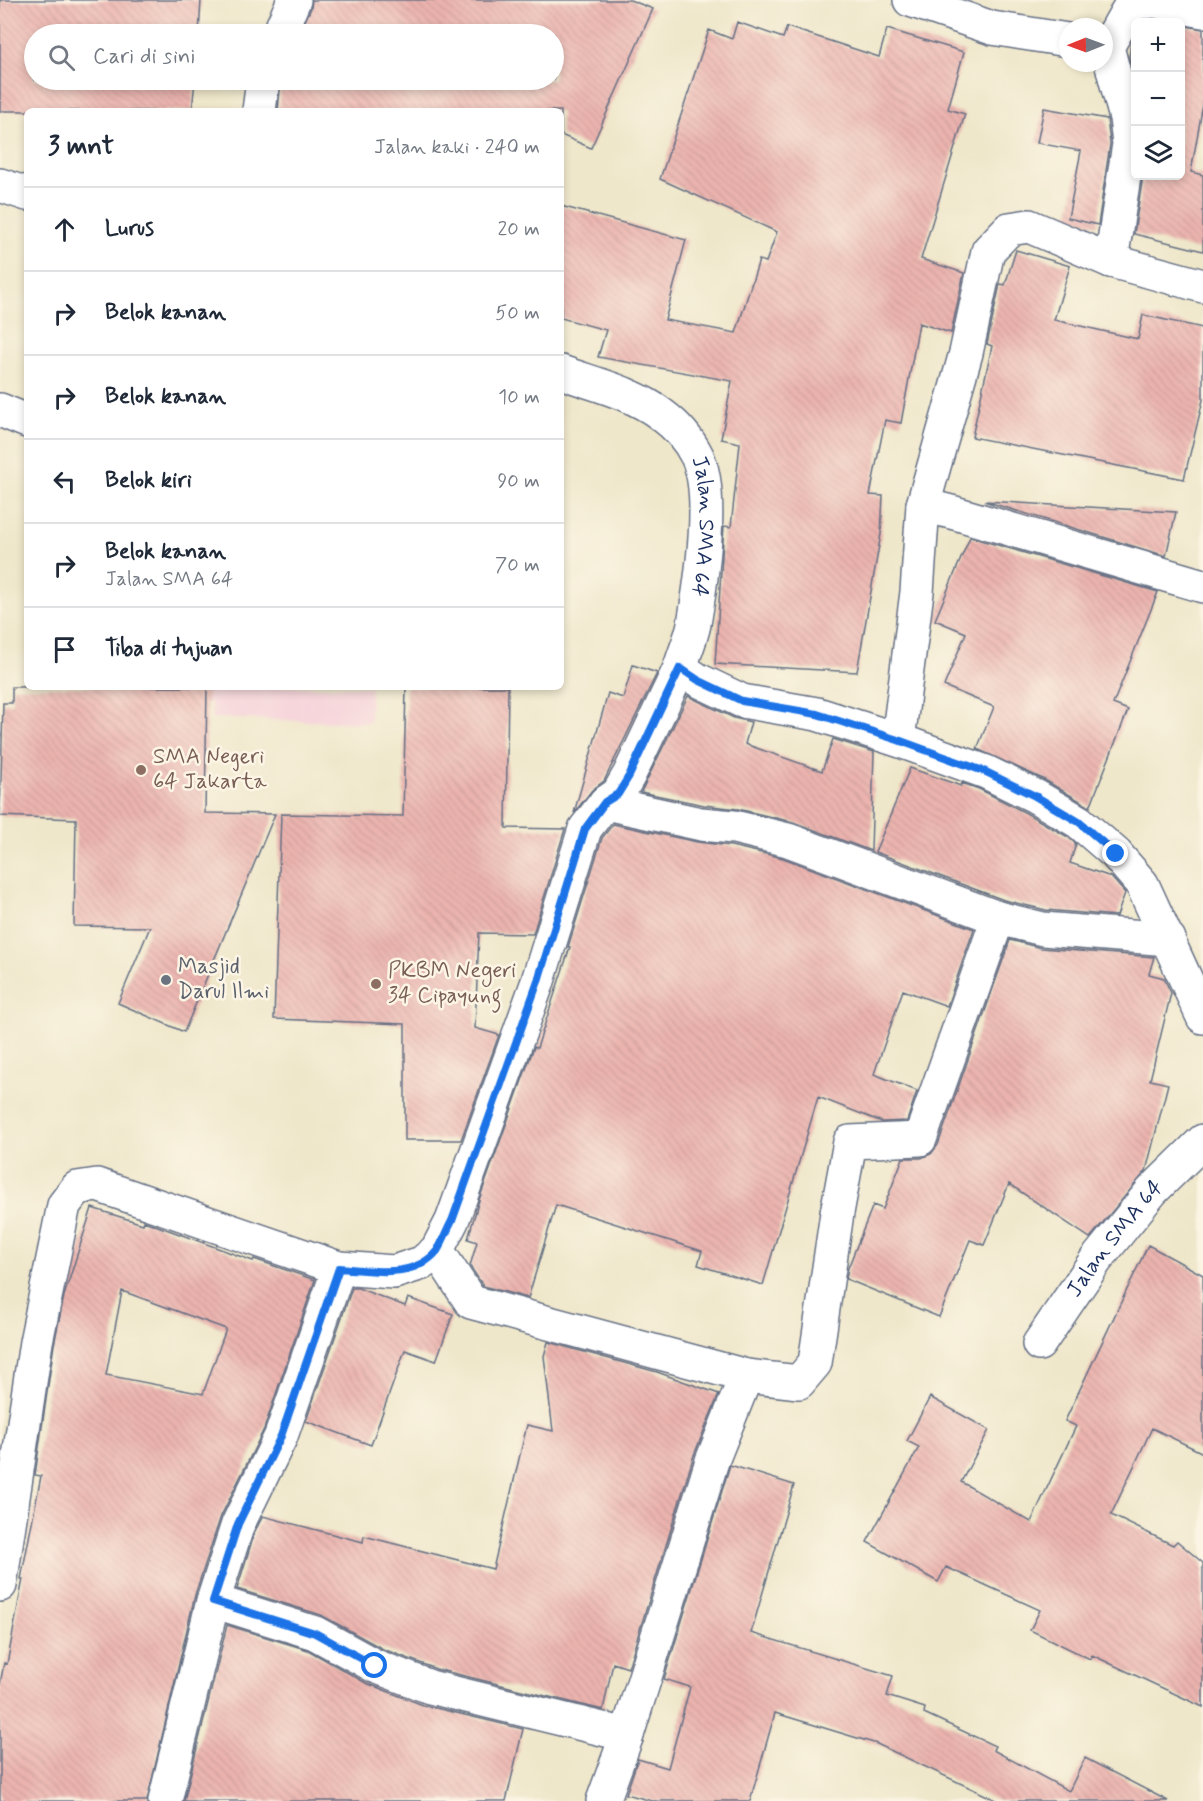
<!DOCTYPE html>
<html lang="id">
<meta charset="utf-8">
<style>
body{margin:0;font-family:Mynerve,sans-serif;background:#f6f6f7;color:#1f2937}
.controls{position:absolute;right:18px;top:18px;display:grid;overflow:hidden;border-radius:9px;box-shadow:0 3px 9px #0003}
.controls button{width:54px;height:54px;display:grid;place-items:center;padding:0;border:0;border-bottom:2px solid #e0e1e3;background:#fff;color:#1f2937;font:30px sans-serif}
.compass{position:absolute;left:1059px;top:18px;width:54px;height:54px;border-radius:50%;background:#fff;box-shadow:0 3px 9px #0003;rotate:269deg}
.stop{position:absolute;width:18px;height:18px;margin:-14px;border:4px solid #1a73e8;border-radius:50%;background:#fff}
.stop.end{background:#1a73e8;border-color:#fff;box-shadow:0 2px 6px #0008}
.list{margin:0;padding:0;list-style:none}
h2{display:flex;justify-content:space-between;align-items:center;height:78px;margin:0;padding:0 24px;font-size:26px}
h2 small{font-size:20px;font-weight:400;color:#747a83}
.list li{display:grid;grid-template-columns:39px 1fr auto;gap:18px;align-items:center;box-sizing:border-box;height:84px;padding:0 24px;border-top:2px solid #e0e1e3}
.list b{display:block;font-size:22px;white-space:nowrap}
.list p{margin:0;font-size:20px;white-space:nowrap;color:#747a83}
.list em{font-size:20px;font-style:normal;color:#747a83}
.icon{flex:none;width:33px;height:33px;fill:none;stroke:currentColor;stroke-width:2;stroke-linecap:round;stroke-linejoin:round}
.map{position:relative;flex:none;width:1203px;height:1801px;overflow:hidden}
.search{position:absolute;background:#fff;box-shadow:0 3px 9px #0003;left:24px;top:24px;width:540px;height:66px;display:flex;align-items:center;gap:15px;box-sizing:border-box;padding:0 21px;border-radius:33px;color:#747a83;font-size:22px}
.panel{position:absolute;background:#fff;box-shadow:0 3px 9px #0003;left:24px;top:108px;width:540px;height:582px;border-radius:9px}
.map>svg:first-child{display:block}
.built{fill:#f5cfd9}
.building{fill:url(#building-back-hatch);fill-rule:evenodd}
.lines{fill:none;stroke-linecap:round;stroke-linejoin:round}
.minor-casing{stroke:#656f84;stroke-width:36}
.minor{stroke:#fff;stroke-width:33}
.route{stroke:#1a73e8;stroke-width:8}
.education-dot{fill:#8d6e63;stroke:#fcf5e5;stroke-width:2}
.worship-dot{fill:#6b7280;stroke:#fcf5e5;stroke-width:2}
.labels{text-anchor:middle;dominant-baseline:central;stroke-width:5;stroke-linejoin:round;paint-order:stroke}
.street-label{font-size:22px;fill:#1b2f5e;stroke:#fcf5e5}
.education-label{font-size:22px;fill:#785e54;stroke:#fcf5e5;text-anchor:start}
.worship-label{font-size:22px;fill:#5b616d;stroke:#fcf5e5;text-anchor:start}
</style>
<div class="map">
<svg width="1203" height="1801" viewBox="0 0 1203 1801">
<defs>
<pattern id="building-back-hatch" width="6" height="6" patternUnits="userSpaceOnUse" patternTransform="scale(1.5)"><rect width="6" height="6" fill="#ecb4af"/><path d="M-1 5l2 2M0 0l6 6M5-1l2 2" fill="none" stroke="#ca9b99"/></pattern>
</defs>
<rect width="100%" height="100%" fill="#fcf5e5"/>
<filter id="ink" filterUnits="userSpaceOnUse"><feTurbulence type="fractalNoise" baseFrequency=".0167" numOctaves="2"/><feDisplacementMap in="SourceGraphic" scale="12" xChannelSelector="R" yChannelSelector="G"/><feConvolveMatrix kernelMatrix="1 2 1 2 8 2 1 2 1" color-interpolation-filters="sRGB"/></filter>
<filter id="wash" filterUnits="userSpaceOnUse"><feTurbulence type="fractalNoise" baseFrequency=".008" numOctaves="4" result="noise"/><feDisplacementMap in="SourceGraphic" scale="24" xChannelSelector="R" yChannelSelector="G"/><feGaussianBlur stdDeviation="1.35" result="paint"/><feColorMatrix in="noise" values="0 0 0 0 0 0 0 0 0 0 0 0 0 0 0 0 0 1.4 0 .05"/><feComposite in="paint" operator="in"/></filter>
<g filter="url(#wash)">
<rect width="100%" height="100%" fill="#efe7ca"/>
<!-- built -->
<path class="built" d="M125 687H371L370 723 211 718V703L125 700Z"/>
<g id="blocks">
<!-- building -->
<path class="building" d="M0 0H201L199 34H34V80H195L192 111H0Z
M312 0H630L653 9 591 148 561 135V111H278L281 80H554V34H299L311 8Z
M737 22 783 38 787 27 879 57 887 29 964 52 948 109 965 114 921 259 964 273 951 333 919 323 901 423 885 420 870 495 883 496 881 534 857 672 715 664 724 526 731 527 740 443 721 439 732 381 598 357 606 330 561 318V206L686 240 665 320 736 333 759 260 766 262 777 232 660 179 709 30 732 39Z
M1180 25 1203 29V104L1191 172 1203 175V251L1134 234 1143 176H1180Z
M1136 35V81L1129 58 1131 42Z
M1044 108 1107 119 1110 144 1098 225 1068 218 1081 151 1037 143Z
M1016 250 1070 266 1054 320 1138 339 1143 315 1203 328V400L1184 479 972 437 992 346 987 344 1000 284 1005 285Z
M984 501 1176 512 1166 556Z
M970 537 1158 592 1113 704 1128 710 1090 807 1043 779 977 749 994 707 944 686 966 633 935 620Z
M633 665 657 673 604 781 592 790 574 813 608 693 623 698Z
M12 687H207L205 813 275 814 184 1032 118 1003 150 927 74 926 76 819 0 816 3 703H12Z
M406 687H508L506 828 565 829 533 934 479 933 475 1028 499 1035 461 1140H405V1024L274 1019 281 814 403 816Z
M688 696 734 718 751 722 745 744 822 771 833 739 874 752 871 851 793 822 738 809 704 805 641 792Z
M910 768 961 786 962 783 979 789 1026 813 1068 837 1076 844 1070 863 1111 877 1125 893 1117 916 1046 910 1004 900 875 852Z
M613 824 697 842 731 846 783 858 974 929 947 1006 903 990 874 1074 917 1091 907 1121 882 1122 818 1097 763 1285 698 1265 702 1251 556 1205 528 1298 483 1286 470 1266 477 1242 468 1239 479 1200 534 1047 537 1048 570 947H568L602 838Z
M1010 940 1041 948 1154 957 1149 974 1164 978 1171 993 1150 1080 1168 1084 1146 1171 1090 1238 1009 1184 984 1245 970 1240 939 1317 846 1279 848 1268 873 1205 883 1209 903 1158H921L931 1154 938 1145Z
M92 1208 143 1224 144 1221 253 1261 254 1259 315 1280 264 1429 221 1516 195 1595 147 1801H0V1684L4 1663 7 1664 23 1579H21L41 1476 35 1475 54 1345 64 1296ZM122 1291 226 1329 203 1394 106 1375Z
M1148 1245 1203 1275V1453L1152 1428 1111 1515 1173 1545 1177 1541 1203 1563V1707L1092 1655 1090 1659 1030 1630 1040 1610 946 1567 938 1582 867 1542 919 1447 907 1441 930 1397 989 1430 961 1482 1031 1522 1076 1426 1065 1421Z
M352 1288H358L405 1306 408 1298 453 1314 436 1361 405 1350 371 1445 306 1421Z
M548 1342 657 1372 719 1394 694 1455 628 1668 613 1663 603 1710 436 1669 383 1649 321 1615 237 1589 255 1531 263 1516 363 1542 364 1536 493 1569 527 1425 553 1431 544 1356Z
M730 1465 794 1485 751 1633 893 1676 887 1696 925 1708 924 1713 995 1746 993 1750 1069 1791 1085 1758 1168 1801H998L877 1744 775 1713 750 1801H652L626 1794 638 1759 668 1768 690 1687 664 1679Z
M227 1625 308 1650 366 1683 423 1705 523 1729 506 1801H184Z"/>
</g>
</g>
<g filter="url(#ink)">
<use href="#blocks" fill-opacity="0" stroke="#656f84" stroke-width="1.5"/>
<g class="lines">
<!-- minor casing -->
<g class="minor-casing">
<g id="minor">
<path d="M910 0 992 28 1068 40"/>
<path d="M279 34 294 0"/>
<path d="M259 111 263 80"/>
<path d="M0 185 27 194"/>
<path d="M1111 261 1129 144 1126 118 1107 47 1132 3 1155 1 1203 11"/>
<path id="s1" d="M561 372C594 384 634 393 662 415 677 426 689 440 697 456 715 494 701 583 694 624 691 639 684 654 680 668L698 680 742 701 817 714 898 740 986 772 1035 796 1079 822 1116 854 1142 884 1203 1017"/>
<path d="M0 410 27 421"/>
<path d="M923 505 955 513 1203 586"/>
<path d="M898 740 917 592 923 505 966 353 988 251 1009 229 1029 226 1111 261 1203 286"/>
<path d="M605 803 701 824 734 827 788 840 998 918 1043 929 1169 939"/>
<path d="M437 1250 471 1302 746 1376 799 1382 815 1363 837 1213 850 1142 920 1139 998 918"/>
<path id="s2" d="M1039 1344 1096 1260 1152 1191 1203 1141"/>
<path d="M0 1585 36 1342 64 1205 77 1188 97 1185 339 1268 394 1272 422 1263 437 1250 452 1221 537 984 585 829 605 803 618 794 629 775 680 668"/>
<path d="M213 1601 315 1633 375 1666 430 1687 627 1735"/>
<path d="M165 1801 213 1601 238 1524 281 1436 339 1268"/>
<path d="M603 1801 627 1735 712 1461 746 1376"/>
</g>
</g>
<!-- minor -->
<use href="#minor" class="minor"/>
</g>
</g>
<g class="lines" filter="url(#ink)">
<!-- route -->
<path class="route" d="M375 1666 315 1633 213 1601 238 1524 281 1436 339 1268C371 1270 413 1280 437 1251 443 1242 447 1230 452 1221L537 984 585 829 605 802 618 794 629 776 680 668 698 680 742 701 817 714 898 740 986 772 1035 796 1079 822 1116 854"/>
</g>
<!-- markers -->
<g class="education-dot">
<circle cx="141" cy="770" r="6"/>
<circle cx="376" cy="984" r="6"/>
</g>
<circle class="worship-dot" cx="166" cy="980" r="6"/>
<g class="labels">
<!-- street labels -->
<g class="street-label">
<text stroke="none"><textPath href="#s1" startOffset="236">Jalan SMA 64</textPath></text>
<text stroke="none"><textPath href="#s2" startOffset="130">Jalan SMA 64</textPath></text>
</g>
<!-- education labels -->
<g class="education-label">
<text x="153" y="757">SMA Negeri<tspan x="153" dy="25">64 Jakarta</tspan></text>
<text x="388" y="971">PKBM Negeri<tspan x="388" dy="25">34 Cipayung</tspan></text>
</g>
<!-- worship labels -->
<g class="worship-label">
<text x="178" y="967">Masjid<tspan x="178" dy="25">Darul Ilmi</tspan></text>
</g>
</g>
</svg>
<div class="controls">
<button>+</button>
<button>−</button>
<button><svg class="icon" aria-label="layers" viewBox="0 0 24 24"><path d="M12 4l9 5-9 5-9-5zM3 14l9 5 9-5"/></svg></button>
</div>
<svg class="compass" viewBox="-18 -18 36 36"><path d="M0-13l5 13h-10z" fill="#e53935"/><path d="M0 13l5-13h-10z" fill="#747a83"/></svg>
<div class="stop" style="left:375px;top:1666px"></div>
<div class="stop end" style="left:1116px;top:854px"></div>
<div class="search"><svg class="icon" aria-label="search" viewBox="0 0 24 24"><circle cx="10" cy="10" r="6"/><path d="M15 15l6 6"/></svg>Cari di sini</div>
<section class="panel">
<h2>3 mnt<small>Jalan kaki · 240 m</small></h2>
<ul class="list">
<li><svg class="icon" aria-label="ahead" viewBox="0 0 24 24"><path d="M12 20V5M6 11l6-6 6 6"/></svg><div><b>Lurus</b></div><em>20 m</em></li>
<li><svg class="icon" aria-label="right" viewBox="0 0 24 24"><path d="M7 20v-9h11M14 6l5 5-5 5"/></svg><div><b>Belok kanan</b></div><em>50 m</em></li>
<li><svg class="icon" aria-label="right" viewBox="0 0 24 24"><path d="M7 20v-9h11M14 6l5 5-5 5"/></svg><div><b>Belok kanan</b></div><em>10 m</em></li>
<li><svg class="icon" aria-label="left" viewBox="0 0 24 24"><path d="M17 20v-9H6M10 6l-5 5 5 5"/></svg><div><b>Belok kiri</b></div><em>90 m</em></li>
<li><svg class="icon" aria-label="right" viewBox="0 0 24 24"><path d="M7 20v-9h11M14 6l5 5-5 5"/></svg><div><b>Belok kanan</b><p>Jalan SMA 64</p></div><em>70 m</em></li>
<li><svg class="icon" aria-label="arrive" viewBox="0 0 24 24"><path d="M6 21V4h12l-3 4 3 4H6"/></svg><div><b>Tiba di tujuan</b></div></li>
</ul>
</section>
</div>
